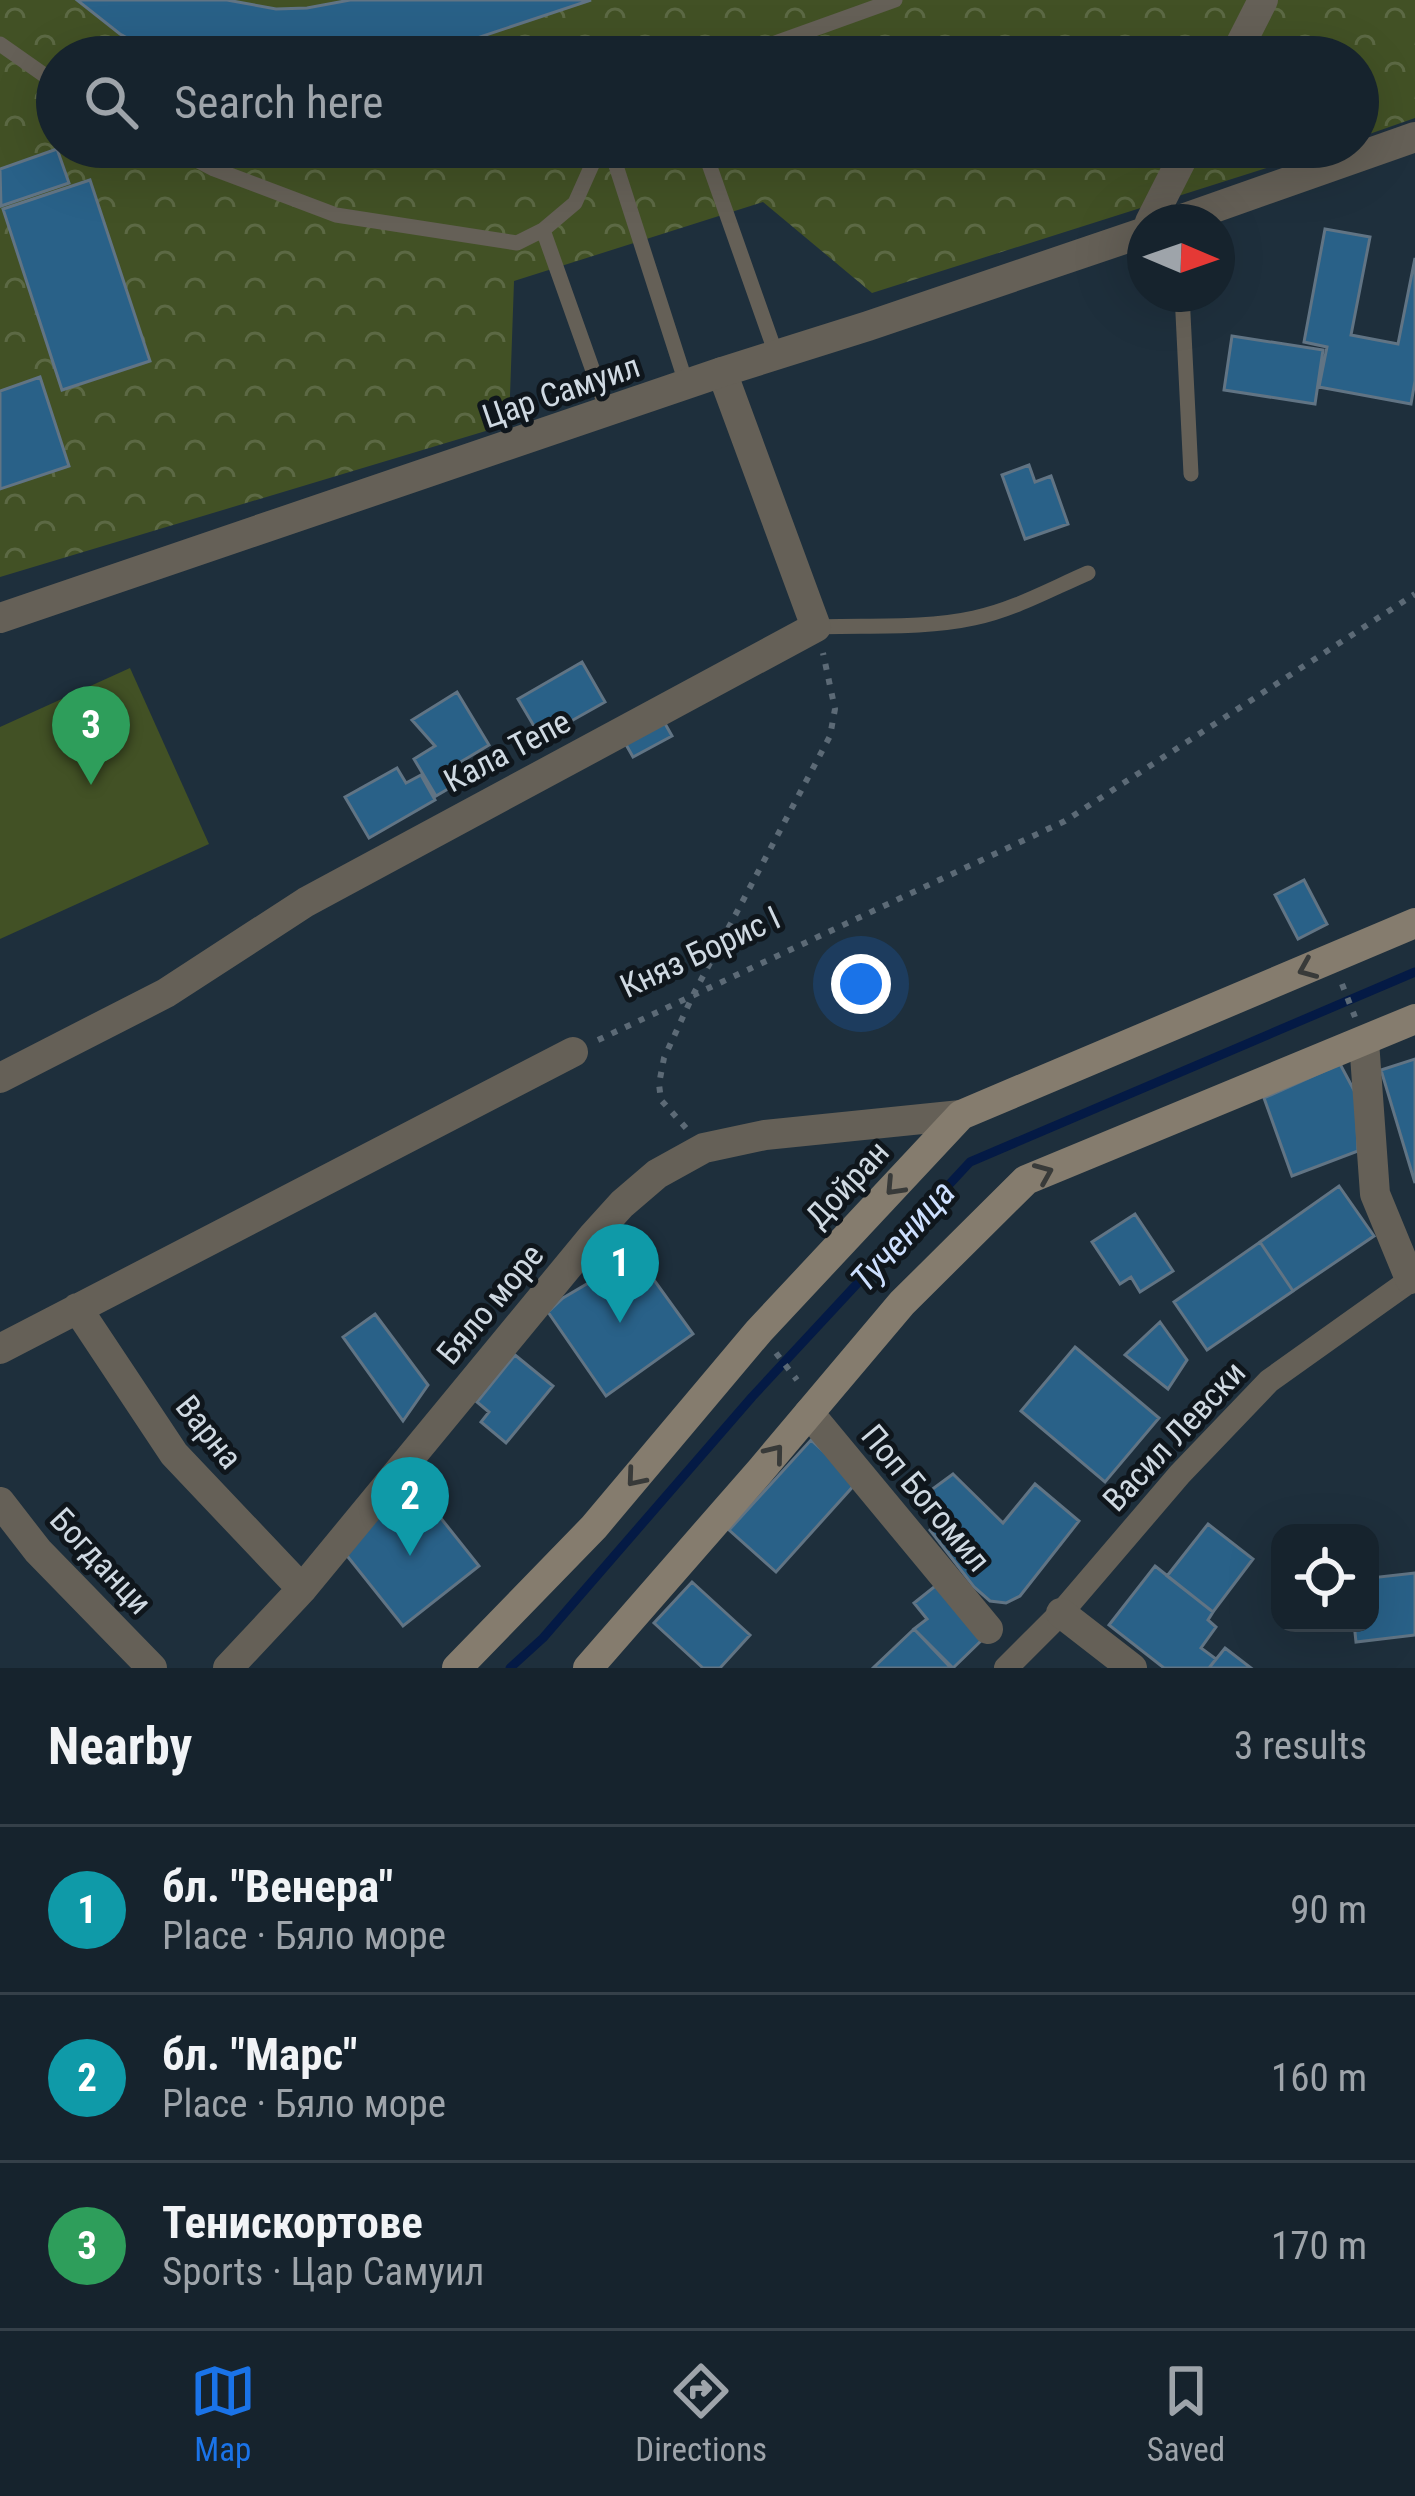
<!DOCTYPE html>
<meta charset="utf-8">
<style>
body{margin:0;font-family:"Roboto Condensed",sans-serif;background:#1f2b35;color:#f1f3f6}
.controls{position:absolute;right:36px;bottom:36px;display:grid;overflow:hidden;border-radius:24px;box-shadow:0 12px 48px #0002}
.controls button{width:108px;height:108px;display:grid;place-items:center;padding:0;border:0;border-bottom:3px solid #354049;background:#16232d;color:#f1f3f6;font:60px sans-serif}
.compass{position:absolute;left:1127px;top:204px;width:108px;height:108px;border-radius:50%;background:#16232d;box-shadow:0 12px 48px #0002;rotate:92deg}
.you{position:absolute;left:861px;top:984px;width:42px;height:42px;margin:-30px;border:9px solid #fff;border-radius:50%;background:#1a73e8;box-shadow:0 0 0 18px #1a73e833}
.badge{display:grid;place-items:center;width:78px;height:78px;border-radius:50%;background:#1a73e8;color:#fff;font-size:39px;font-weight:700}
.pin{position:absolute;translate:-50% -99px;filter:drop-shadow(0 3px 6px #0008)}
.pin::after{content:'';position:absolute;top:63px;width:42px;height:36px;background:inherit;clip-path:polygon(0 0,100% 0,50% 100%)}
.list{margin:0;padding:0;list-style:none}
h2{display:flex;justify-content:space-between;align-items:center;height:156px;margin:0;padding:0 48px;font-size:51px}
h2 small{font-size:39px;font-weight:400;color:#9ea4aa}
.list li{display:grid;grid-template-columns:78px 1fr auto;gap:36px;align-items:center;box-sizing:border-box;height:168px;padding:0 48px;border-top:3px solid #354049}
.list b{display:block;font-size:45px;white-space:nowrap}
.list p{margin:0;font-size:39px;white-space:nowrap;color:#9ea4aa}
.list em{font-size:39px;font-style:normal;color:#9ea4aa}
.icon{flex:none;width:66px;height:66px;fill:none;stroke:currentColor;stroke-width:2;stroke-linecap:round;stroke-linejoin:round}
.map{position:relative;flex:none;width:1415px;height:1668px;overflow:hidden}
.search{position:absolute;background:#16232d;box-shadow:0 12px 48px #0002;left:36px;right:36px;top:36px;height:132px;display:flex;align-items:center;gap:30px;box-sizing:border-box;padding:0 42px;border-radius:66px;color:#9ea4aa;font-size:45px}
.sheet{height:660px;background:#16232d}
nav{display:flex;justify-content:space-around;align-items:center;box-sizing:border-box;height:168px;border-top:3px solid #354049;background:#16232d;font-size:33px;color:#9ea4aa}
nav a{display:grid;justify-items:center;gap:6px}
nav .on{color:#1a73e8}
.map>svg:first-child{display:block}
.park{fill:url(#park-crowns)}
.pitch{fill:#425125}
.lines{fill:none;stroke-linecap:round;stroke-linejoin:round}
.stream{stroke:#041a45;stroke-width:9}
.building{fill:#296188;stroke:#617484;stroke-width:3}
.path{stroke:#5c6a76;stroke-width:6;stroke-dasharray:6 9;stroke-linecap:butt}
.service{stroke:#656057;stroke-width:15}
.pedestrian{stroke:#656057;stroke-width:24}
.minor{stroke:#656057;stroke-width:30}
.tertiary{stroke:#656057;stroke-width:30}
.secondary{stroke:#857c6e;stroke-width:30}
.oneway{stroke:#383a39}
.labels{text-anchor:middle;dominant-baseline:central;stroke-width:10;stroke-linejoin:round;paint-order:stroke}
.street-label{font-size:33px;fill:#cfd9e2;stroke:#0f161c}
.water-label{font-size:36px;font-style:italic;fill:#cddffe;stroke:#0f161c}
</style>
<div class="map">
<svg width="1415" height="1668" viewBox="0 0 1415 1668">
<defs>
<pattern id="park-crowns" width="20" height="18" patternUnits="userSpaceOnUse" patternTransform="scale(3)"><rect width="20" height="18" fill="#425125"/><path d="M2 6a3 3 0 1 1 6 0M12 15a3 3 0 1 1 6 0" fill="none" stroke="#5c6944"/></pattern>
</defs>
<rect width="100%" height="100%" fill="#1e2f3c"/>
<!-- park -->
<path class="park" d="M0 0H1415V118L1358 138V57H57V147H1333L872 293 763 202 514 281 509 424 0 577Z"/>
<!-- pitch -->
<path class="pitch" d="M130 668 209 844 0 939V727Z"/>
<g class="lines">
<!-- stream -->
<path class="stream" d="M510 1668 543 1638 752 1397 970 1162 1415 972"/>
</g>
<!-- building -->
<path class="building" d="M77 0H227L276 9 307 8 350 0H591L420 57H162L120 34Z
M57 149 69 183 1 206 0 169Z
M90 180 150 361 62 390 3 209Z
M1325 229 1370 237 1351 335 1398 344 1415 258V381L1411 404 1319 387 1327 347 1304 342Z
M1232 336 1323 350 1315 404 1224 390Z
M40 377 69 466 0 489V391Z
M1029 465 1035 482 1051 476 1068 524 1025 539 1002 475Z
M582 662 605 702 541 738 518 699Z
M457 692 489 745 444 772 453 786 436 796 414 759 435 746 412 720Z
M663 720 672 736 633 757 624 741Z
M397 768 406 783 421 775 435 800 369 838 345 797Z
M1304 880 1327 924 1298 939 1275 895Z
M1415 1059V1183L1381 1070Z
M1340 1064 1356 1094 1358 1151 1292 1176 1264 1098Z
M1339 1186 1374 1236 1293 1291 1260 1242Z
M1135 1214 1173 1271 1140 1292 1131 1277 1120 1284 1092 1242Z
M1260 1242 1293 1291 1207 1350 1174 1302Z
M636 1255 693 1334 606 1396 548 1312 563 1298Z
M375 1314 428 1385 403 1421 343 1337Z
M1160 1322 1187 1360 1168 1389 1125 1355Z
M1075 1347 1159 1418 1105 1482 1021 1411Z
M515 1355 553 1386 506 1443 481 1422 489 1412 477 1402Z
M811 1440 857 1482 776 1572 729 1530Z
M953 1474 1003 1523 1035 1484 1079 1521 1020 1596 1006 1603 990 1601 974 1587 930 1530 943 1516 927 1493Z
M416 1487 479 1566 403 1626 340 1547Z
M1208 1524 1253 1559 1213 1612 1167 1576Z
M1155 1566 1213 1612 1208 1620 1216 1627 1201 1648 1216 1659 1209 1668H1164L1109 1625Z
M1415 1573V1635L1356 1642 1354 1623H1370V1578Z
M692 1582 750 1635 720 1668H703L654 1623Z
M939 1583 984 1638 953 1668 914 1629 927 1619 914 1603Z
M914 1629 951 1668H873Z
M1225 1648 1251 1668H1209Z"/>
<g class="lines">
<!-- path -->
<path class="path" d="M1342 984 1355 1017
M598 1040 1065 821 1415 594
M686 1128 661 1100 659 1084 664 1058 693 995 830 736 835 709 823 653
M776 1353 797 1380"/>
<!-- service -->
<path class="service" d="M0 44 57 84
M736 57 895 0
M172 147 214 169 336 215 517 243 543 230 575 203 600 147
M610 147 687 386
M703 147 776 354
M543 230 608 413
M1182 294 1191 474
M816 627C867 625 924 629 974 618 1013 610 1051 589 1088 573"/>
<!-- pedestrian -->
<path class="pedestrian" d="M1006 1668 1061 1613 1180 1474 1269 1381 1415 1277"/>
<!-- minor -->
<path class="minor" d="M1234 57 1263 0
M1150 222 1188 147
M1364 1041 1375 1194 1410 1279
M0 1078 166 993 306 902 816 627 722 372
M77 1308 174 1454 302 1589
M0 1349 573 1052
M809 1413 988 1629
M0 1502 38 1551 152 1668
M1061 1613 1132 1668
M228 1668 302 1589 593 1236 622 1204 657 1174 704 1148 765 1135 961 1115"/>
<!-- tertiary -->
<path class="tertiary" d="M1174 222 1415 137
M0 618 722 372 868 326 1145 232"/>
<!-- secondary -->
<path class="secondary" d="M457 1668 594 1527 759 1331 961 1115 1415 923
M588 1668 761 1470 902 1303 1026 1180 1415 1019"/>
</g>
<!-- one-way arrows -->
<defs><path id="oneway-chevron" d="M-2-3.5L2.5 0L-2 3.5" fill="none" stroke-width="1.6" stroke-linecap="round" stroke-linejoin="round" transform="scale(3)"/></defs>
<g class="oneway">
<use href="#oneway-chevron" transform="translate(1307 969) rotate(157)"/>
<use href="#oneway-chevron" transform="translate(1044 1173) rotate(-23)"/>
<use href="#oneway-chevron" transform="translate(894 1187) rotate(133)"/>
<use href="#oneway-chevron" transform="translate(775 1453) rotate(-51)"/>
<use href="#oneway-chevron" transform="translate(635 1478) rotate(130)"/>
</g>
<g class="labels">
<!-- street labels -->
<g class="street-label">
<text transform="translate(561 391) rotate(-19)">Цар Самуил</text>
<text transform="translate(507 751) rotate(-28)">Кала Тепе</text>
<text transform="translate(700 952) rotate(-25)">Княз Борис I</text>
<text transform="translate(847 1184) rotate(-47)">Дойран</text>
<text transform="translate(490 1304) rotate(-50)">Бяло море</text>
<text transform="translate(209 1432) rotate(51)">Варна</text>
<text transform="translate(1174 1436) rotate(-47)">Васил Левски</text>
<text transform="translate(926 1498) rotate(50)">Поп Богомил</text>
<text transform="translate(101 1561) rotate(47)">Богданци</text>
</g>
<!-- water labels -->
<g class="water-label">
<text transform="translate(903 1236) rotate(-48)">Тученица</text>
</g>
</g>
</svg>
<div class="controls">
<button><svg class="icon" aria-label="locate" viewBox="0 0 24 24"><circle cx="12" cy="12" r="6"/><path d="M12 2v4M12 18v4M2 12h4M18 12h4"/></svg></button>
</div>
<svg class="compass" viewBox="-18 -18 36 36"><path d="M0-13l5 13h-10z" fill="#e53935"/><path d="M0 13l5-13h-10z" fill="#9ea4aa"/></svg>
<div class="you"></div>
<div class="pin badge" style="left:620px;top:1323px;background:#0f9aa8">1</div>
<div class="pin badge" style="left:410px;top:1556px;background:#0f9aa8">2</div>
<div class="pin badge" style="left:91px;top:785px;background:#2e9e5b">3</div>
<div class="search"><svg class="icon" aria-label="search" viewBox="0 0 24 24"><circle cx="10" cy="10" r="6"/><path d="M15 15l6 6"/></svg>Search here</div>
</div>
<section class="sheet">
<h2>Nearby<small>3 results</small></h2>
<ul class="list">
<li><span class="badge" style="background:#0f9aa8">1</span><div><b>бл. &quot;Венера&quot;</b><p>Place · Бяло море</p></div><em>90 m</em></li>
<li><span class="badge" style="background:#0f9aa8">2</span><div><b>бл. &quot;Марс&quot;</b><p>Place · Бяло море</p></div><em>160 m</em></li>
<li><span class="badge" style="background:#2e9e5b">3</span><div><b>Тенискортове</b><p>Sports · Цар Самуил</p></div><em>170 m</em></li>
</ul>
</section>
<nav>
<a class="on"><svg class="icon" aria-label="map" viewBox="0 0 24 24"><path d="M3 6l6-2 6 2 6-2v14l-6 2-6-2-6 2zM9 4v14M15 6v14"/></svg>Map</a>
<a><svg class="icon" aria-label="directions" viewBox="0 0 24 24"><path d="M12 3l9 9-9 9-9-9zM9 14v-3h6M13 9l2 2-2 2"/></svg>Directions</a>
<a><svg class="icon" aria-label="saved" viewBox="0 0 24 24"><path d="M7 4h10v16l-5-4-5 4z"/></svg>Saved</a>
</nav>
